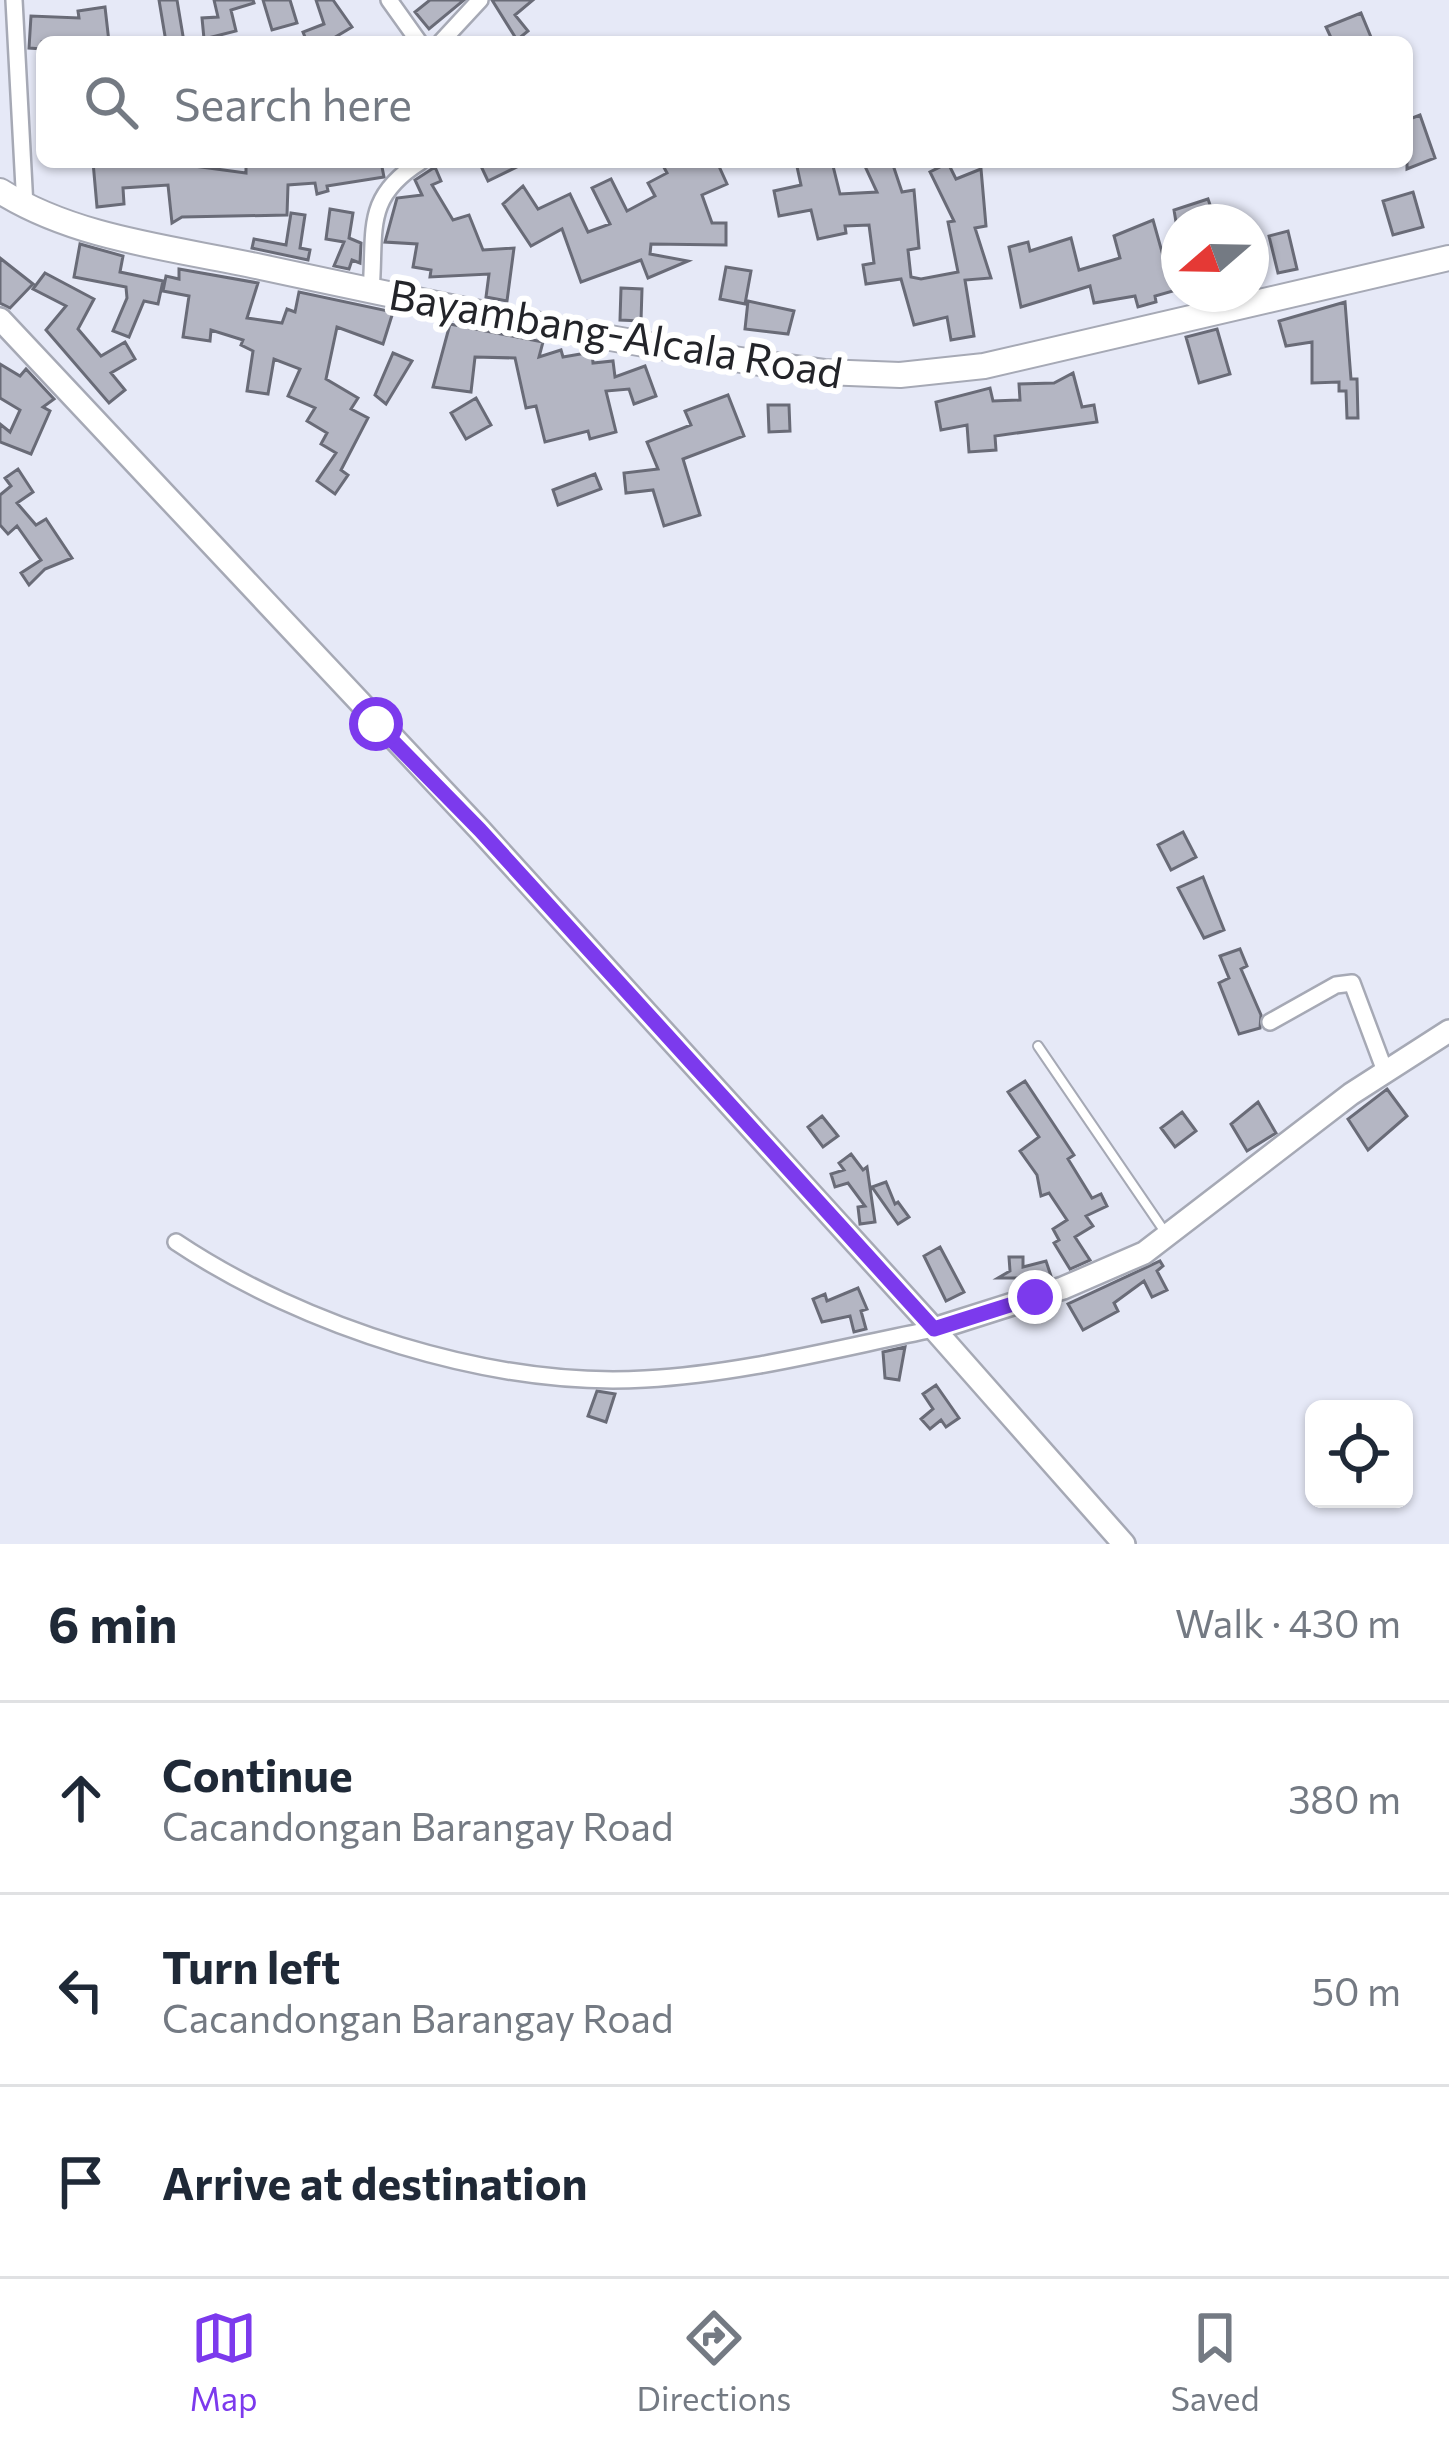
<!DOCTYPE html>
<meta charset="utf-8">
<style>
body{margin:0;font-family:Commissioner,sans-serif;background:#f6f6f7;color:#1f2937}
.controls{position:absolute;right:36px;bottom:36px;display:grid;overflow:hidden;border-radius:18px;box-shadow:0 3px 9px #0004}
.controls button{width:108px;height:108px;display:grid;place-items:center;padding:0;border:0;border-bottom:3px solid #e0e1e3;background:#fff;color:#1f2937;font:60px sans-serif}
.compass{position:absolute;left:1161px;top:204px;width:108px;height:108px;border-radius:50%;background:#fff;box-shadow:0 3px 9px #0004;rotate:250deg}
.stop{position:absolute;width:36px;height:36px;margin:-27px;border:9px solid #7c3aed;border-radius:50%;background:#fff}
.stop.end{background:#7c3aed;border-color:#fff;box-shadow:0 3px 12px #0008}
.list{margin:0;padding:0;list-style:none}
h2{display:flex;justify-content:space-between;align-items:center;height:156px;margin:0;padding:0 48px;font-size:51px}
h2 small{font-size:39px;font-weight:400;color:#747a83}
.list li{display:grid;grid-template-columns:78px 1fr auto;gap:36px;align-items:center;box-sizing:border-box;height:192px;padding:0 48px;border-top:3px solid #e0e1e3}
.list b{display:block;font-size:45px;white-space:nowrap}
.list p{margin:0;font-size:39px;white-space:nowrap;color:#747a83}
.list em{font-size:39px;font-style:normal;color:#747a83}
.icon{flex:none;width:66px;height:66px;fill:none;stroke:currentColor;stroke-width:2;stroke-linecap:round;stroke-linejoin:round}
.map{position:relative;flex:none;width:1449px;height:1544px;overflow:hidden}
.search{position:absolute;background:#fff;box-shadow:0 3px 9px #0004;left:36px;right:36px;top:36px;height:132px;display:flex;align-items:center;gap:30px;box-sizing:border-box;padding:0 42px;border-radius:18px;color:#747a83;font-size:45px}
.sheet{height:732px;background:#fff}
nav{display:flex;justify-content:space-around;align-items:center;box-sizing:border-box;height:168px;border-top:3px solid #e0e1e3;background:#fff;font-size:33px;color:#747a83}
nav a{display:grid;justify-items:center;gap:6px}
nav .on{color:#7c3aed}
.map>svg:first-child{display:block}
.building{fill:#b4b6c3;stroke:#696b77;stroke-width:3}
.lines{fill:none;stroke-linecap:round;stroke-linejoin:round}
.lane-casing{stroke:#a6a9b5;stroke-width:12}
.street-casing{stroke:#a6a9b5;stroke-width:20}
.secondary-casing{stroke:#a6a9b5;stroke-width:26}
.primary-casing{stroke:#a6a9b5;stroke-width:28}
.lane{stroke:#fff;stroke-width:8}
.street{stroke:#fff;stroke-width:15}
.secondary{stroke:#fff;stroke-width:21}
.primary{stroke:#fff;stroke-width:24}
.route{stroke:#7c3aed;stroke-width:15}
.labels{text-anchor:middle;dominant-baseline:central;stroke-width:12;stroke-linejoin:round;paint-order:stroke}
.street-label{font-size:42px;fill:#232429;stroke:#fff}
</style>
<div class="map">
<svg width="1449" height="1544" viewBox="0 0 1449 1544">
<rect width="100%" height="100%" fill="#e6e9f7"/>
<!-- building -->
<path class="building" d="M159 0H177L184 42H166Z
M214 0H253L254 3 231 10 236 31 204 39 202 18 218 17Z
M263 0H290L297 23 272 30Z
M316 0H333L352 27 327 42H307L303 32 324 24Z
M430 0H464L429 29 415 12Z
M492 0H533L515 15 528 31 517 40Z
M105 7 109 42H42V49L29 48 31 16 79 18 78 11Z
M1361 13 1373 42H1333L1326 27Z
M1420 115 1435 158 1407 169V120Z
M93 162H164L246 173V166L274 162H381L384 177 327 186 328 191 317 194 315 183 288 185 287 215 182 217 172 223 168 185 123 188 124 204 97 207Z
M479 162H527L488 181Z
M661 162H717L727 184 702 195 712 223H726V245L651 244 650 254 688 261 648 278 641 260 581 282 562 229 531 246 503 204 523 186 538 209 570 194 588 232 610 224 592 188 611 179 627 211 655 196 648 183 667 173Z
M796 162H832L840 194 877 192 863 162H892L902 192 914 190 919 248 908 250 911 277 921 279 958 272 948 222 954 221 930 172 948 163 956 179 981 169 986 226 975 228 991 278 965 280 974 336 951 340 947 317 914 325 901 279 866 284 863 265 874 263 869 225 845 226 846 233 818 239 811 210 779 216 774 191 801 185Z
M435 167 441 181 432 185 453 220 469 215 483 250 514 248 507 301 486 297 489 274 430 277 431 270 413 267 417 244 385 242 397 198 422 195 415 180Z
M1413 192 1423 227 1393 235 1383 201Z
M1208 199 1216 222H1176L1174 210Z
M330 209 353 213 349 238 361 243 360 263 352 260 349 269 334 266 344 242 326 239Z
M291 213 305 215 300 248 310 250 308 260 252 248 254 239 286 245Z
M1153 220 1173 291 1155 296 1156 302 1138 307 1135 296 1094 303 1090 286 1021 307 1009 247 1028 242 1030 251 1071 238 1079 270 1120 258 1114 236Z
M1288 231 1297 269 1278 273 1269 236Z
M80 244 123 256 120 272 163 281 158 304 144 301 129 337 113 331 127 298 126 287 74 277Z
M0 258 33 284 10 308 0 303Z
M726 267 751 271 745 304 720 299Z
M179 269 258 283 247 318 282 323 287 309 295 312 299 292 393 312 383 344 337 327 326 379 358 398 351 409 368 418 341 470 348 475 335 494 317 481 336 453 321 444 327 433 307 421 315 408 288 396 300 369 274 359 268 394 247 391 253 351 241 345 243 340 211 330 210 341 183 337 189 296 163 291 166 276 179 279Z
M45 273 94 299 78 329 101 356 125 342 135 359 111 373 125 390 109 403 46 330 66 306 33 289Z
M621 288 642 289 641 321 620 320Z
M748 301 794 311 788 334 745 329Z
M1345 302 1351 379H1357L1358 418H1347L1346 391H1339V382L1312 383V342L1286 346 1279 321Z
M450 324 543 342 539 357 561 350 563 357 592 352 593 363 613 361 615 377 645 366 656 396 634 404 629 389 606 391 616 432 590 439 588 431 545 442 536 406 526 408 515 358 475 357 471 392 433 387Z
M1217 329 1230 374 1199 383 1186 337Z
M393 353 412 361 386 404 375 395Z
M0 364 20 376 26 369 54 399 43 407 50 411 31 454 0 442V424L10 432 20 410 0 398Z
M1073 373 1082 407 1094 405 1097 422 995 436 996 450 969 452 967 425 941 430 936 402 990 388 993 401 1020 400 1019 384 1054 383Z
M728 395 744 436 683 459 700 515 664 526 653 490 626 493 624 473 658 469 647 442 691 425 685 411Z
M476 398 491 425 466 439 451 413Z
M768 405H789L790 431 769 432Z
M18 469 33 492 17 503 36 525 46 519 72 558 45 569 29 585 21 573 41 560 17 526 8 534 0 525V495L11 486 5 478Z
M595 474 601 489 558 505 553 490Z
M1183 832 1196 857 1171 870 1158 845Z
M1203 877 1224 930 1204 938 1178 888Z
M1240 949 1247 966 1241 969 1261 1015 1260 1028 1239 1034 1219 983 1229 978 1220 956Z
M1025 1081 1074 1155 1068 1159 1092 1198 1101 1194 1107 1206 1086 1216 1093 1226 1075 1237 1090 1260 1070 1269 1054 1243 1059 1240 1053 1229 1067 1220 1049 1193 1041 1196 1037 1175 1020 1151 1039 1137 1008 1092Z
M1387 1089 1407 1116 1368 1150 1348 1119Z
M1258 1102 1276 1133 1247 1151 1231 1124Z
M1182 1112 1196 1131 1175 1147 1161 1128Z
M822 1116 838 1136 823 1147 808 1127Z
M851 1154 863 1170 867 1167 875 1222 860 1224 858 1207 865 1206 848 1183 835 1187 831 1174 844 1170 839 1163Z
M886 1182 895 1204 898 1202 909 1217 898 1224 872 1187Z
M940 1247 964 1292 946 1301 924 1256Z
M1009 1257H1023V1267L1046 1261 1051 1276 1029 1283 1028 1278H998L1010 1271Z
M1160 1261 1163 1266 1157 1271 1167 1290 1152 1297 1144 1281 1114 1303 1118 1311 1083 1330 1068 1304Z
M858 1288 867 1309 861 1311 866 1329 854 1332 850 1316 822 1322 813 1299 825 1294 827 1301Z
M905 1347 899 1380 885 1378 883 1352Z
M936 1385 959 1418 946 1427 941 1420 930 1429 921 1419 933 1409 923 1394Z
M597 1391 615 1394 606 1422 588 1416Z"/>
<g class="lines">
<!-- lane casing -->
<g class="lane-casing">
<path id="lane" d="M1038 1046 1167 1235"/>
</g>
<!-- street casing -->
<g class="street-casing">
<path id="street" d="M14 0 25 207
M389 0 419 42
M441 42 480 0
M371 291C376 230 363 198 420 162
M1270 1022 1336 985 1352 983 1385 1071
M176 1242C303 1327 492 1388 645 1379 742 1374 839 1348 934 1329"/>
</g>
<!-- secondary casing -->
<g class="secondary-casing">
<path id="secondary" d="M0 319 480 830 934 1329 1063 1288 1144 1253 1351 1094 1449 1031
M934 1329 1124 1544"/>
</g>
<!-- primary casing -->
<g class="primary-casing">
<path id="primary" d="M0 191C76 239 174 248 261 267 447 307 635 347 824 372L900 375 984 366 1449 258"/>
</g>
<!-- lane -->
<use href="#lane" class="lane"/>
<!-- street -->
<use href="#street" class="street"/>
<!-- secondary -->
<use href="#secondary" class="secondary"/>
<!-- primary -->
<use href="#primary" class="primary"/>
</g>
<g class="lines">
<!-- route -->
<path class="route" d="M376 724 480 830 934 1329 1035 1297"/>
</g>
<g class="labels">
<!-- street labels -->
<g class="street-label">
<text transform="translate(616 332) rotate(10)">Bayambang-Alcala Road</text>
</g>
</g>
</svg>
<div class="controls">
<button><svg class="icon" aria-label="locate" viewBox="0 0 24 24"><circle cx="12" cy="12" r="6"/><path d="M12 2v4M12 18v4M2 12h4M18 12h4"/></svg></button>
</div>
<svg class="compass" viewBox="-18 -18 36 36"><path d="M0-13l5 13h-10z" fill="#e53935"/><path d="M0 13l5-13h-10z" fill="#747a83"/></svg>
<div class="stop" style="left:376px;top:724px"></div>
<div class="stop end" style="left:1035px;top:1297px"></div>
<div class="search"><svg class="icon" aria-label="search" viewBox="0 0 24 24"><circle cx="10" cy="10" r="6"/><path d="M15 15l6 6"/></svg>Search here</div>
</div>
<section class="sheet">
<h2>6 min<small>Walk · 430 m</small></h2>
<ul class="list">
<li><svg class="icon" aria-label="ahead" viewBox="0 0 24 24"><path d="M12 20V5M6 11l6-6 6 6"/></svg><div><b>Continue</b><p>Cacandongan Barangay Road</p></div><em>380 m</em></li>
<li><svg class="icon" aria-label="left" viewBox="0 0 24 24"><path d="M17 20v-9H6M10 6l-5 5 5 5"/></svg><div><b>Turn left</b><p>Cacandongan Barangay Road</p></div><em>50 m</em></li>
<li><svg class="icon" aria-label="arrive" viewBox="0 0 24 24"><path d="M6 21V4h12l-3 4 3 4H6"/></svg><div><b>Arrive at destination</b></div></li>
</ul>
</section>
<nav>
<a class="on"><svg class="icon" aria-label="map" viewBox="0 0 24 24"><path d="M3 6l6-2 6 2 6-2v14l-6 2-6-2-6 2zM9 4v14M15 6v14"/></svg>Map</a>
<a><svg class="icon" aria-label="directions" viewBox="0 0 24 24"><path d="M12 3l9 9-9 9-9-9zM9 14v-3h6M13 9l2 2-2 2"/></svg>Directions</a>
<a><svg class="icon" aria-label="saved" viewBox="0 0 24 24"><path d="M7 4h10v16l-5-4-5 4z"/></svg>Saved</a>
</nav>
